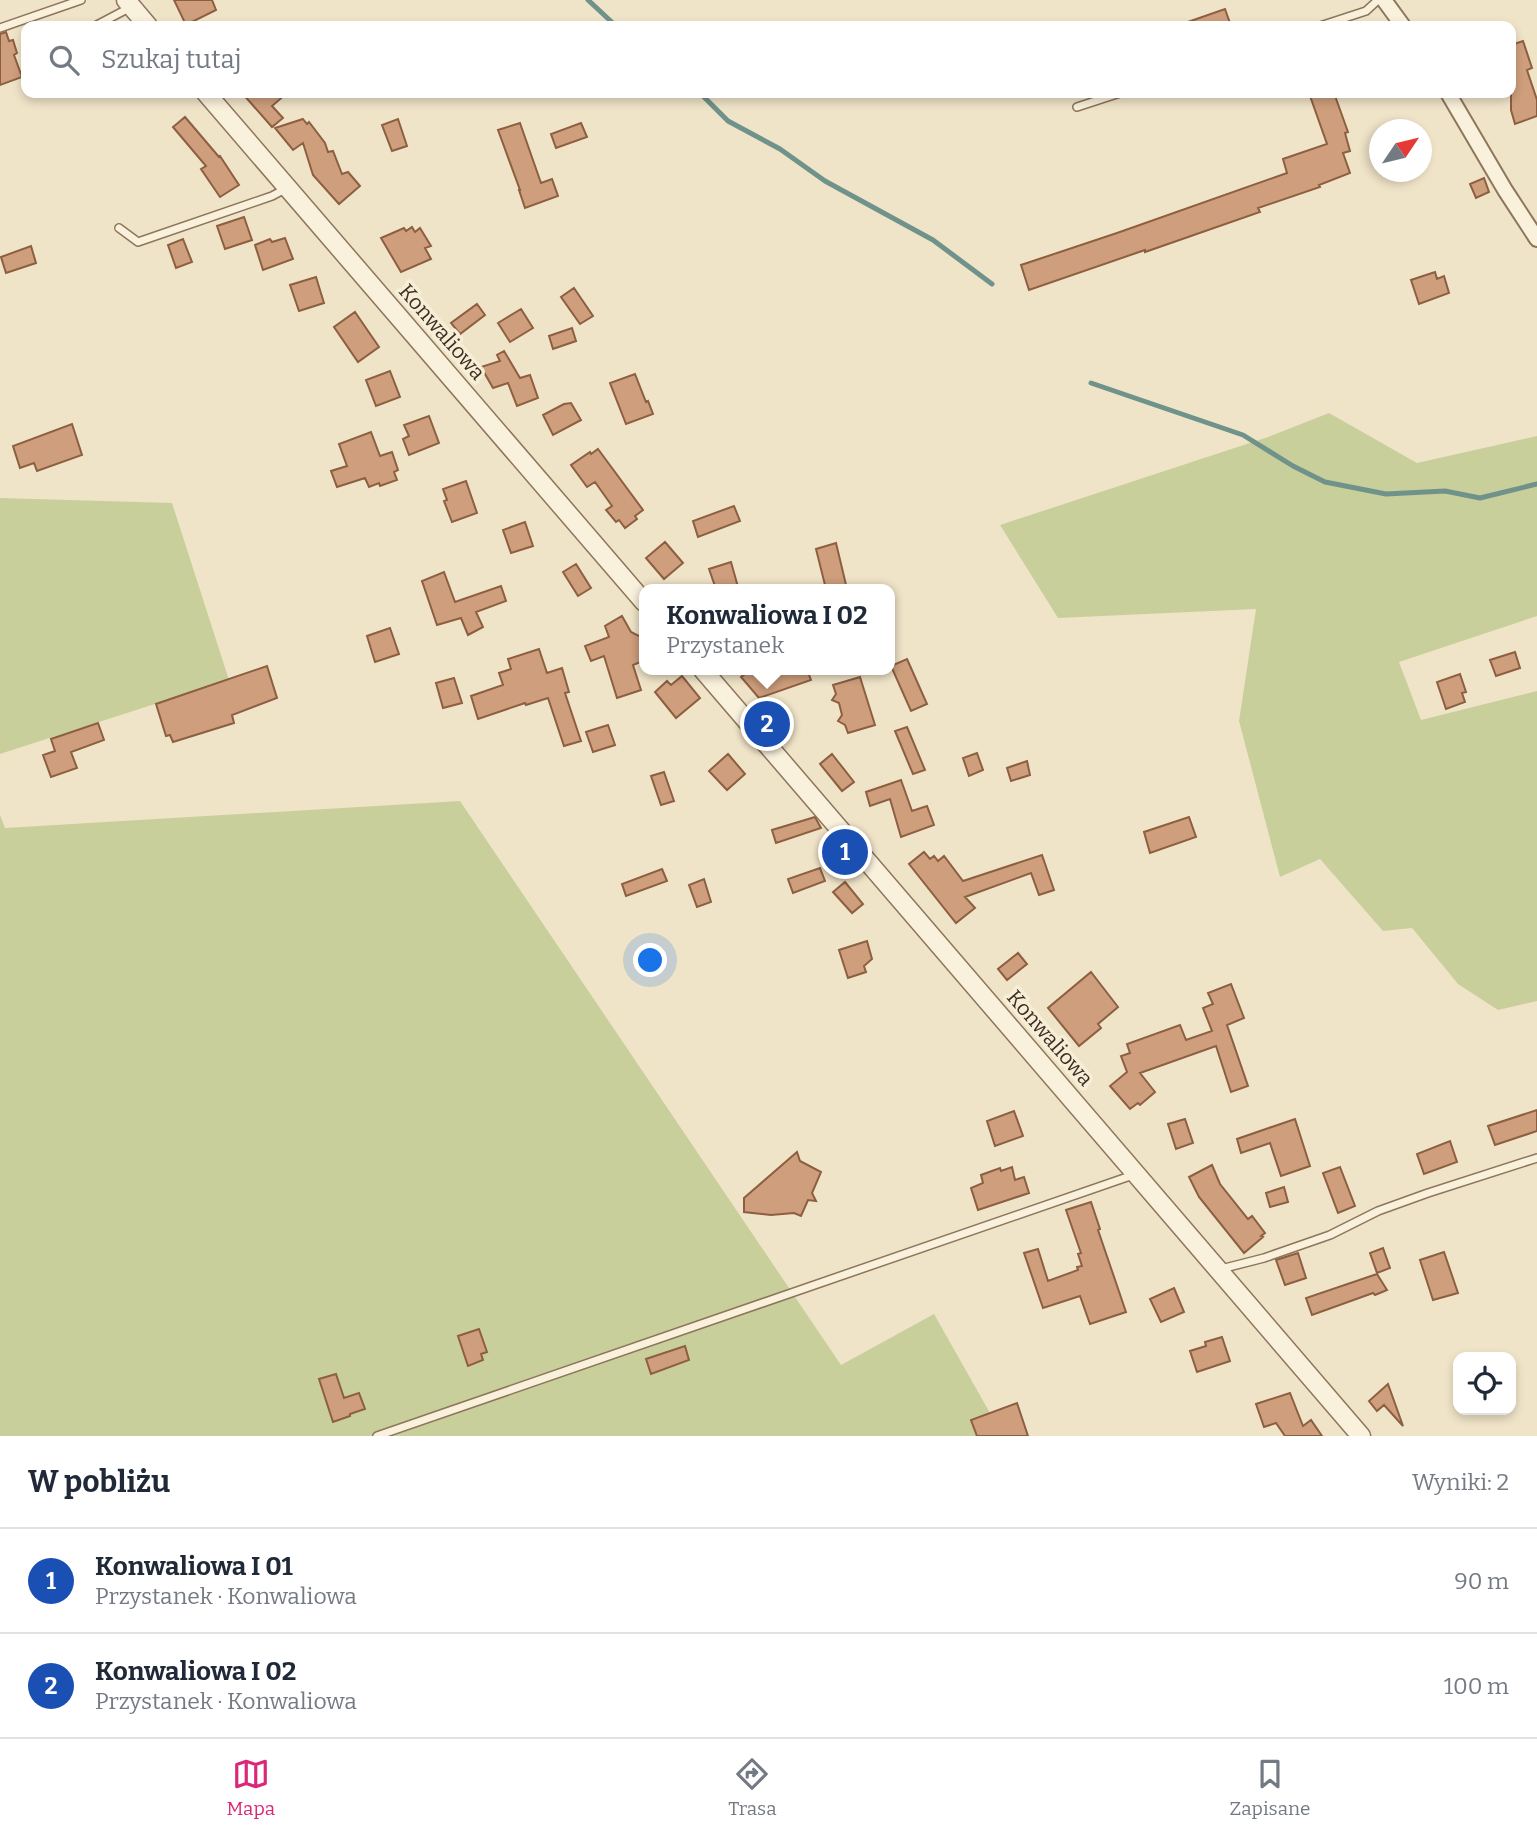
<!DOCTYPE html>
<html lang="pl">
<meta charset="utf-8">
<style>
body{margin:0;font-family:Bitter,serif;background:#f6f6f7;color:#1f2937}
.controls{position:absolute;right:21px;bottom:21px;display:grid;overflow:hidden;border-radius:14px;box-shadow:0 4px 10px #0003}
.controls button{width:63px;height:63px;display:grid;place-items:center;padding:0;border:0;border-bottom:2px solid #e0e1e3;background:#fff;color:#1f2937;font:35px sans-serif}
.compass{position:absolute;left:1369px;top:119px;width:63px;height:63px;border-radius:50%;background:#fff;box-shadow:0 4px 10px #0003;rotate:55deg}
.you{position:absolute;left:651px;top:961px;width:24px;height:24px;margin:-18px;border:5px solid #fff;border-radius:50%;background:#1a73e8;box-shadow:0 0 0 10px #1a73e833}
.badge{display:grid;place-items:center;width:46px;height:46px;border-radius:50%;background:#db2777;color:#fff;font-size:23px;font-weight:700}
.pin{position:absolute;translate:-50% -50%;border:4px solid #fff;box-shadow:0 2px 7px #0006}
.popup{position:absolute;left:639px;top:584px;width:256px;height:91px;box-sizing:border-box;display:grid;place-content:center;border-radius:14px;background:#fff;filter:drop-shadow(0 2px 5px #0005);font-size:23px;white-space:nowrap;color:#747a83}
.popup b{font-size:26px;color:#1f2937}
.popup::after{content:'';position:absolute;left:50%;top:100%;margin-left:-14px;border:14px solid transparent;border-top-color:#fff}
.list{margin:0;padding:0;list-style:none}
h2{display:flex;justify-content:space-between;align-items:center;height:91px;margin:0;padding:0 28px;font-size:30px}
h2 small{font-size:23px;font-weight:400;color:#747a83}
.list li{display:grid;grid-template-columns:46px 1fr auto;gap:21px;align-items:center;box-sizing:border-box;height:105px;padding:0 28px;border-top:2px solid #e0e1e3}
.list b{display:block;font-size:26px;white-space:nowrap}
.list p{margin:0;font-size:23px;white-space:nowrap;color:#747a83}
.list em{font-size:23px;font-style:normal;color:#747a83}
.icon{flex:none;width:38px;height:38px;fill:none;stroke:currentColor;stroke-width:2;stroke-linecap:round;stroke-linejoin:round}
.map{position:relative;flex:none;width:1537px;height:1436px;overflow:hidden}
.search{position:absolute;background:#fff;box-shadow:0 4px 10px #0003;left:21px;right:21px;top:21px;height:77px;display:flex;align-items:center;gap:18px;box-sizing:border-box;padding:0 24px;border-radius:14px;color:#747a83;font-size:26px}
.sheet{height:301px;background:#fff}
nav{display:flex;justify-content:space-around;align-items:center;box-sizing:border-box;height:98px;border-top:2px solid #e0e1e3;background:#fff;font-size:19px;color:#747a83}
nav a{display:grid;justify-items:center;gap:4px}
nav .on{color:#db2777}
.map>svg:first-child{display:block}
.green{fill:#c9cf9b}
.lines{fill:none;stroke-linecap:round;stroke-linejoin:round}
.stream{stroke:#6f938a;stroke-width:5}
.building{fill:#cf9f7d;stroke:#8d5f41;stroke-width:2}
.service-casing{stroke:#8d765c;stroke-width:10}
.minor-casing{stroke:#8d765c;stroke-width:18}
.tertiary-casing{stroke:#8d765c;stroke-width:21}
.service{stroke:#faf1dc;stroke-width:7}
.minor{stroke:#faf1dc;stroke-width:14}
.tertiary{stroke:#faf1dc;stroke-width:18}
.labels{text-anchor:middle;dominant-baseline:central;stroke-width:7;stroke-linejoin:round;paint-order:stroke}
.street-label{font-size:21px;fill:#3d2e20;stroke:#f7eed8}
</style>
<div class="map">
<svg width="1537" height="1436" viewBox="0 0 1537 1436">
<rect width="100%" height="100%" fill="#f0e4c8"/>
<!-- green -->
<path class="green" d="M1329 413 1417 463 1537 436V616L1399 662 1421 720 1537 691V1001L1498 1010 1458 984 1412 928 1383 931 1320 859 1280 877 1239 721 1256 609 1058 618 1000 525 1268 437Z
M0 498 172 503 229 680 0 754Z
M460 801 841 1365 934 1314 1003 1436H0V815L5 828Z"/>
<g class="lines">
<!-- stream -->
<path class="stream" d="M588 0 616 26
M700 93 728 121 780 149 825 181 933 240 992 284
M1091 383 1243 435 1293 466 1325 482 1386 494 1445 491 1480 498 1537 484"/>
</g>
<!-- building -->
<path class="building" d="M174 0H212L216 10 186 25Z
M1225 9 1231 26H1182V24Z
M6 32 9 41 13 40 17 53 14 55 22 77 0 85V34Z
M1523 41 1532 68 1527 70 1537 100V116L1515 124 1511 110V45Z
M242 93H287L272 106 283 118 272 127Z
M1309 93H1334L1348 132 1345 133 1350 151 1343 153 1350 173 1319 185 1320 187 1258 208 1260 212 1145 252V250L1029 290 1021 265 1117 233 1287 173 1283 159 1327 144Z
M185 117 219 157 220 156 239 185 220 197 201 169 206 166 173 127Z
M303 119 307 124 309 122 325 143 328 152 333 151 342 174 348 172 360 186 339 204 313 175 303 143 293 150 275 128Z
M398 119 407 146 392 151 382 125Z
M520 123 541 183 552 179 558 196 525 208 519 190H520L498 130Z
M581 123 587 137 556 148 551 134Z
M1484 178 1489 192 1476 198 1470 184Z
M244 217 252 240 225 249 217 226Z
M412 227 415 232 420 228 431 246 425 248 431 259 401 272 381 238 404 228 406 231Z
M285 238 293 259 263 270 255 245 270 239 272 242Z
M183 239 192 262 176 268 168 245Z
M31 246 36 263 6 273 1 257Z
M1435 272 1437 279 1444 276 1449 293 1419 304 1411 280Z
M316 277 324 303 299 311 290 285Z
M574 288 593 316 580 324 561 297Z
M477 304 485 315 460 334 451 323Z
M521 309 533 328 510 342 498 323Z
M355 312 379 347 358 362 334 327Z
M572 328 576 341 553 349 549 336Z
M504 351 520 378 530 375 538 398 517 406 508 383 493 388 481 367 500 361 497 355Z
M390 371 400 397 376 406 366 380Z
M635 374 646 402 648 401 653 414 626 424 610 383Z
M571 403 581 420 553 435 543 415 564 404Z
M429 416 439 443 409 455 403 439 409 436 404 425Z
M72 424 82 455 37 471 34 463 20 468 13 446Z
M371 432 380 456 392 452 398 470 394 472 397 480 380 486 379 483 369 487 365 478 337 487 331 471 347 466 339 444Z
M598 449 643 510 635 516 637 519 625 528 619 520 616 522 606 510 612 506 595 482 587 487 571 465 590 452 591 454Z
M466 481 477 513 452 522 444 501 447 500 443 489Z
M734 506 740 521 698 537 693 521Z
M525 522 533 546 511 553 503 530Z
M665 542 683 563 664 579 646 558Z
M836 543 847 589H826L816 549Z
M731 562 738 587 729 589H716L709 569Z
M576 564 591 588 578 596 563 572Z
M444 572 455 602 501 586 506 601 476 612 483 627 468 635 461 618 437 625 422 581Z
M622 616 631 632 645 639V660L633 665 641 690 617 698 604 656 591 661 585 646 609 637 605 626Z
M390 628 399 654 375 662 367 636Z
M539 649 547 673 562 668 569 692 565 693 581 741 564 746 548 698 526 705 525 703 478 719 471 696 503 685 499 673 511 669 508 659Z
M1515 652 1520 668 1496 676 1490 660Z
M907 659 927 704 911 711 891 666Z
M267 666 277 698 232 715 234 723 173 742 170 735 166 736 156 704Z
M750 670H807L811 680 759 698 741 677Z
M1460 674 1466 692 1462 693 1465 702 1446 709 1437 682Z
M682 676 700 698 676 718 655 692 667 681 671 685Z
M860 677 875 725 848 733 845 725 838 721 842 715 839 703 832 700 836 694 833 685Z
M454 678 462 703 443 708 436 683Z
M98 723 104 740 71 752 77 768 51 777 43 755 55 751 51 739Z
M608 725 615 745 593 752 586 732Z
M907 727 925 770 913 774 895 731Z
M977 753 983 770 969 776 963 758Z
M728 754 745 774 727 790 709 771Z
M832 754 854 782 842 791 820 764Z
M1027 761 1030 775 1011 781 1007 768Z
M664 772 674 801 661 805 651 776Z
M901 780 912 811 927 806 934 825 901 837 890 799 870 806 866 792Z
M815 817 821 828 776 843 772 830Z
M1189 817 1196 837 1150 853 1144 832Z
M924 852 930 859 934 856 938 861 944 856 963 881 1042 855 1054 890 1039 895 1031 873 965 897 975 908 956 923 909 864Z
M820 868 825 881 793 893 788 879Z
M662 869 667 881 626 896 622 884Z
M704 879 711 902 697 907 689 885Z
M845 882 863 904 852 913 833 892Z
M867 941 872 959 864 966 866 972 848 978 839 950Z
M1018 953 1027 964 1007 980 998 969Z
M1091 972 1118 1007 1098 1024 1101 1028 1079 1046 1048 1008Z
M1231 984 1244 1018 1227 1025 1248 1086 1231 1092 1216 1046 1140 1073 1155 1092 1140 1105 1138 1103 1130 1109 1110 1086 1127 1072 1121 1056 1130 1053 1127 1044 1180 1025 1186 1040 1212 1031 1203 1008 1213 1004 1208 993Z
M1537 1110V1131L1495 1145 1488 1126Z
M1014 1111 1023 1136 995 1146 987 1121Z
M1185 1119 1193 1143 1176 1149 1168 1124Z
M1295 1119 1310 1166 1281 1176 1270 1143 1241 1153 1237 1139Z
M1450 1141 1457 1162 1424 1174 1417 1154Z
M797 1152 800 1161 821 1172 812 1193 816 1201 808 1200 801 1216 794 1213 771 1215 744 1212V1198Z
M1212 1165 1220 1184 1248 1219 1252 1216 1265 1233 1261 1236 1263 1237 1244 1253 1199 1197 1189 1177Z
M1012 1167 1015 1180 1024 1177 1029 1193 978 1210 971 1188 983 1183 981 1175 1000 1168 1001 1171Z
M1340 1167 1355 1206 1338 1213 1323 1173Z
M1284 1187 1288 1202 1270 1207 1266 1193Z
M1091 1202 1100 1229 1098 1230 1126 1312 1090 1324 1080 1296 1043 1308 1024 1253 1038 1249 1048 1281 1078 1270 1077 1267 1082 1266 1078 1254 1081 1253 1066 1210Z
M1383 1248 1390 1268 1377 1273 1370 1253Z
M1444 1252 1458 1293 1433 1300 1420 1260Z
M1298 1253 1306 1278 1285 1285 1276 1260Z
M1377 1274 1387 1290 1375 1295 1373 1293 1312 1315 1306 1298Z
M1174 1288 1184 1312 1161 1322 1150 1299Z
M479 1329 487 1352 481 1354 483 1360 468 1366 458 1336Z
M1222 1337 1230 1361 1197 1372 1190 1351 1206 1346 1205 1342Z
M685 1346 689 1360 651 1374 646 1359Z
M336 1374 344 1398 359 1393 365 1409 350 1414V1416L333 1422 319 1379Z
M1388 1384 1403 1426 1384 1405 1377 1411 1369 1401Z
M1290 1393 1303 1426 1311 1420 1322 1436H1285L1276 1423 1264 1427 1256 1404Z
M1017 1403 1028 1436H977L971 1420Z"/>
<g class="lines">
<!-- service casing -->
<g class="service-casing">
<path id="service" d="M95 26 131 7
M1320 26 1366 11 1378 0
M0 28 81 0
M1077 107 1120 93
M119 228 138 242 272 196 287 188
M1221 1269 1264 1258 1330 1235 1378 1211 1428 1193 1537 1158
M377 1436 1136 1174"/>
</g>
<!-- minor casing -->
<g class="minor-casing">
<path id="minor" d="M1384 0 1403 26
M1448 93 1505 190 1537 239"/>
</g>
<!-- tertiary casing -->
<g class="tertiary-casing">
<path id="tertiary" d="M126 0 148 26
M206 93 644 602
M703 670 1361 1436"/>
</g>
<!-- service -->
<use href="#service" class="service"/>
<!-- minor -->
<use href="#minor" class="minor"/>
<!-- tertiary -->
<use href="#tertiary" class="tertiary"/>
</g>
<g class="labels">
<!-- street labels -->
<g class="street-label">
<text transform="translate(442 332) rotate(49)">Konwaliowa</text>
<text transform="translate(1050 1038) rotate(49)">Konwaliowa</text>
</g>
</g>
</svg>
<div class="controls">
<button><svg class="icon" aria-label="locate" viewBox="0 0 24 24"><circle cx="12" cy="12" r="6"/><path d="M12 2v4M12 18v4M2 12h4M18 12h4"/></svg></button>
</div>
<svg class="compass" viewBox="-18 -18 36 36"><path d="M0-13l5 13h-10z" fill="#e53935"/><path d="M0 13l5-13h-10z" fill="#747a83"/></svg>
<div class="you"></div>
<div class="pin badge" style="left:845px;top:852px;background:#1a4fb4">1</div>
<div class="pin badge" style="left:767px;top:724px;background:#1a4fb4">2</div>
<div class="popup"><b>Konwaliowa I 02</b>Przystanek</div>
<div class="search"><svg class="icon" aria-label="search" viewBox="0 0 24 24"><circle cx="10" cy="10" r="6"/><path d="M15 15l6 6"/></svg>Szukaj tutaj</div>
</div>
<section class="sheet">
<h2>W pobliżu<small>Wyniki: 2</small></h2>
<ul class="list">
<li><span class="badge" style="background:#1a4fb4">1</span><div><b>Konwaliowa I 01</b><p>Przystanek · Konwaliowa</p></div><em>90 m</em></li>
<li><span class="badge" style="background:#1a4fb4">2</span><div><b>Konwaliowa I 02</b><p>Przystanek · Konwaliowa</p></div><em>100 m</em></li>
</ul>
</section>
<nav>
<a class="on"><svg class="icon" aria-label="map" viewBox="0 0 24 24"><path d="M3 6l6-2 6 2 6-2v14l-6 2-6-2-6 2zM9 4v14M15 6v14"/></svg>Mapa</a>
<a><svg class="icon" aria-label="directions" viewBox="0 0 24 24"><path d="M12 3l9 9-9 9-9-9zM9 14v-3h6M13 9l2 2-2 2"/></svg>Trasa</a>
<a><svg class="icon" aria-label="saved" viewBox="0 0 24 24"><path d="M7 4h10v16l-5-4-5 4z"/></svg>Zapisane</a>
</nav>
